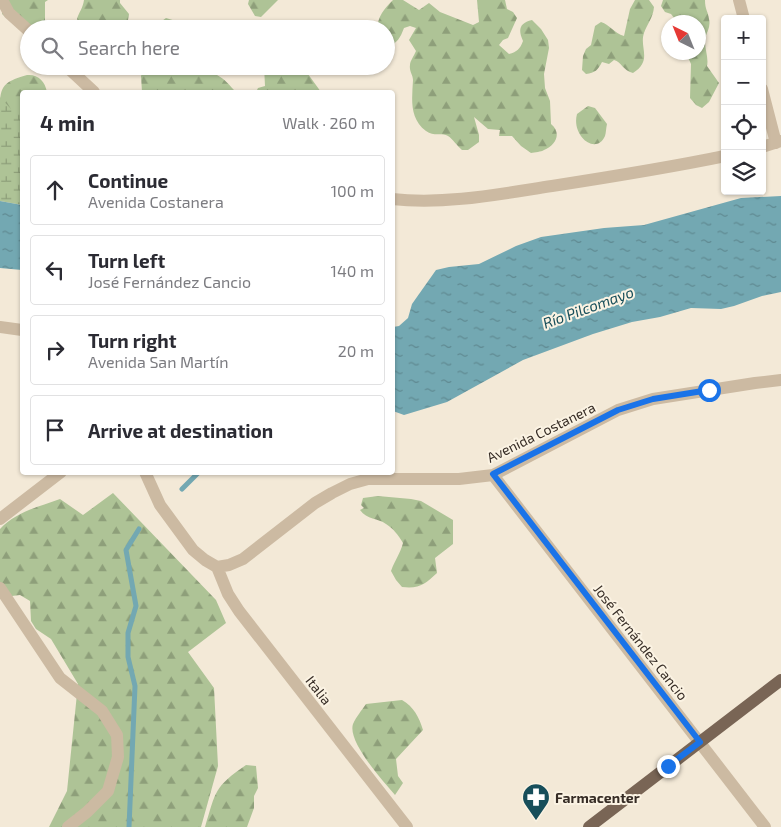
<!DOCTYPE html>
<meta charset="utf-8">
<style>
body{margin:0;font-family:"Exo 2",sans-serif;background:#f7f7f7;color:#2b2b33}
.controls{position:absolute;right:15px;top:15px;display:grid;overflow:hidden;border-radius:5px;box-shadow:0 1px 4px #0004}
.controls button{width:45px;height:45px;display:grid;place-items:center;padding:0;border:0;border-bottom:1px solid #e1e1e2;background:#fff;color:#2b2b33;font:25px sans-serif}
.compass{position:absolute;left:661px;top:15px;width:45px;height:45px;border-radius:50%;background:#fff;box-shadow:0 1px 4px #0004;rotate:317deg}
.stop{position:absolute;width:15px;height:15px;margin:-11px;border:4px solid #1a73e8;border-radius:50%;background:#fff}
.stop.end{background:#1a73e8;border-color:#fff;box-shadow:0 1px 5px #0008}
.list{margin:0;padding:0;list-style:none}
h2{display:flex;justify-content:space-between;align-items:center;height:65px;margin:0;padding:0 20px;font-size:21px}
h2 small{font-size:16px;font-weight:400;color:#7c7c81}
.list li{display:grid;grid-template-columns:32px 1fr auto;gap:15px;align-items:center;box-sizing:border-box;height:70px;margin:0 10px 10px;padding:0 10px;border:1px solid #e1e1e2;border-radius:5px}
.list b{display:block;font-size:19px;white-space:nowrap}
.list p{margin:0;font-size:16px;white-space:nowrap;color:#7c7c81}
.list em{font-size:16px;font-style:normal;color:#7c7c81}
.icon{flex:none;width:28px;height:28px;fill:none;stroke:currentColor;stroke-width:2;stroke-linecap:round;stroke-linejoin:round}
.map{position:relative;flex:none;width:781px;height:827px;overflow:hidden}
.search{position:absolute;background:#fff;box-shadow:0 1px 4px #0004;left:20px;top:20px;width:375px;height:55px;display:flex;align-items:center;gap:12px;box-sizing:border-box;padding:0 18px;border-radius:28px;color:#7c7c81;font-size:19px}
.panel{position:absolute;background:#fff;box-shadow:0 1px 4px #0004;left:20px;top:90px;width:375px;height:385px;border-radius:5px}
.map>svg:first-child{display:block}
.forest{fill:url(#forest-firs)}
.wetland{fill:url(#wetland-marsh)}
.water{fill:url(#water-ripples)}
.lines{fill:none;stroke-linecap:round;stroke-linejoin:round}
.stream{stroke:#73a8b2;stroke-width:5}
.minor{stroke:#ccbaa2;stroke-width:12}
.major{stroke:#796555;stroke-width:12}
.route{stroke:#1a73e8;stroke-width:6}
.labels{text-anchor:middle;dominant-baseline:central;stroke-width:4;stroke-linejoin:round;paint-order:stroke}
.street-label{font-size:14px;fill:#362c25;stroke:#fbf3e3}
.poi-label{font-size:14px;font-weight:bold;fill:#362c25;stroke:#fbf3e3;text-anchor:start}
.water-label{font-size:15px;font-style:italic;fill:#174e5a;stroke:#fbf3e3}
</style>
<div class="map">
<svg width="781" height="827" viewBox="0 0 781 827">
<defs>
<pattern id="forest-firs" width="22" height="20" patternUnits="userSpaceOnUse" patternTransform="scale(1.25)"><rect width="22" height="20" fill="#aec396"/><path d="M5 1l3.5 6h-7zM16 11l3.5 6h-7z" fill="#8e9f7a"/></pattern>
<pattern id="wetland-marsh" width="20" height="14" patternUnits="userSpaceOnUse" patternTransform="scale(1.25)"><rect width="20" height="14" fill="#aec396"/><path d="M1 5h8M5 5V1M11 12h8M15 12V8" fill="none" stroke="#8e9f7a"/></pattern>
<pattern id="water-ripples" width="26" height="14" patternUnits="userSpaceOnUse" patternTransform="scale(1.25)"><rect width="26" height="14" fill="#73a8b2"/><path d="M2 4q2-2 4 0t4 0M15 11q2-2 4 0t4 0" fill="none" stroke="#5f8991"/></pattern>
</defs>
<rect width="100%" height="100%" fill="#f3e9d7"/>
<!-- forest -->
<path class="forest" d="M8 0H48L45 2V23L38 29C22 29 13 24 2 14V7Z
M84 0H120V3L129 14 128 20 122 24H116L117 29H82L77 19C79 12 83 8 84 0Z
M249 0H278L261 17 255 16 248 4Z
M393 0H403L419 10 429 3 440 12 473 25 479 22 477 0H505L507 9 513 12 517 18 508 38 503 40 499 45 509 54C517 52 520 49 523 41 518 30 519 23 532 20L541 29 548 40 549 48 544 74 545 88 550 101 551 124C562 133 556 145 544 150 541 152 535 152 531 153L521 146 512 136H499L500 130 488 129 474 117 479 135V142L468 150H462C457 146 453 139 448 136 441 132 434 137 426 131 409 118 412 99 413 80 413 75 409 71 410 65 410 61 414 56 416 51L409 40 416 28 410 26 404 28C400 38 398 43 387 47L386 29H377C378 16 384 9 393 0Z
M635 0H649L654 7C653 18 647 24 644 33 639 48 653 60 633 73 622 70 622 62 614 60L609 64 602 62C598 70 595 73 586 74L582 70 583 56 586 49 591 45 595 26 601 22C610 25 614 33 624 36L630 9Z
M663 0H705C705 10 708 11 709 19 711 26 707 32 705 38 704 48 709 57 707 66L719 83 709 102 702 108 696 105 690 98 691 64 686 53 698 52V22H675V19L671 14 665 12 661 6Z
M166 18 179 22 187 29H151Z
M145 66H171L175 71C182 71 186 67 194 67 201 74 209 71 217 75 225 79 230 86 236 92H142L141 76Z
M264 66H298L308 74 321 92H256L258 88 265 86Z
M27 75C38 74 45 81 47 92H22V123L0 104C0 83 8 81 27 75Z
M588 106 595 108 607 124C606 128 606 133 605 136 596 156 571 136 577 114Z
M113 493 216 600 226 623 188 652 214 688 218 766 201 827H49L67 791 78 684 51 639 36 629 31 621 30 601 20 595 12 596 0 585V529C16 512 38 507 60 499L83 515Z
M378 496 411 499 421 501 453 520V544L435 558 437 573C425 584 420 589 402 587L396 580 391 571C395 560 400 554 403 543 398 535 394 529 386 524 378 518 367 520 360 510L364 508 361 505 363 498Z
M402 700C414 707 419 717 423 730L396 759 398 776 403 783 395 795C384 782 347 742 353 724 356 717 362 710 366 704Z
M246 765 256 766 258 788 254 796V808L247 827H205C216 791 214 787 246 765Z"/>
<!-- wetland -->
<path class="wetland" d="M0 97 11 109 22 115V205L0 201Z"/>
<!-- water -->
<path class="water" d="M781 196V292L762 296 734 306 721 309 691 308 660 317 632 322 593 334 523 360 447 402 404 415 393 411V327L399 326 408 318 412 304 436 270 449 267 479 264 516 246 541 237 604 228 644 225 741 198Z
M0 201 22 205V270L0 268Z"/>
<g class="lines">
<!-- stream -->
<path class="stream" d="M182 489 199 472
M129 827 135 686 128 657V633L136 606 126 550 139 529"/>
<!-- minor -->
<path class="minor" d="M2 0 9 13 29 31
M739 0 744 19
M66 66 94 92
M762 89 776 143
M762 147 781 141
M392 199C445 205 500 194 552 186 610 177 667 168 725 156
M0 327 22 330
M145 472 160 505 193 550 205 560 217 567 229 565 243 559 315 503 332 493 350 484 368 479H459L493 475 618 410 653 399 755 383 781 380
M493 475 765 827
M0 519 61 472
M217 567 228 594 239 611 407 827
M0 588 60 678 102 711 117 735 118 757 108 791 87 812 68 827"/>
<!-- major -->
<path class="major" d="M589 827 781 680"/>
</g>
<g class="lines">
<!-- route -->
<path class="route" d="M668 766 700 742 493 474 618 410 653 399 709 390"/>
</g>
<!-- icons -->
<defs>
<g id="pharmacy-pin" transform="scale(1.4375)"><path d="M0 17L-7.5 6A9.5 9.5 0 1 1 7.5 6Z" fill="#174e5a" stroke="#fbf3e3"/><path d="M-2-6h4v4h4v4h-4v4h-4v-4h-4v-4h4Z" fill="#fff"/></g>
</defs>
<g fill-rule="evenodd">
<use href="#pharmacy-pin" x="536" y="797"/>
</g>
<g class="labels">
<!-- street labels -->
<g class="street-label">
<text transform="translate(541 432) rotate(-26)">Avenida Costanera</text>
<text transform="translate(641 642) rotate(52)">José Fernández Cancio</text>
<text transform="translate(319 690) rotate(52)">Italia</text>
</g>
<!-- poi labels -->
<g class="poi-label">
<text x="555" y="797">Farmacenter</text>
</g>
<!-- water labels -->
<g class="water-label">
<text transform="translate(588 307) rotate(-20)">Río Pilcomayo</text>
</g>
</g>
</svg>
<div class="controls">
<button>+</button>
<button>−</button>
<button><svg class="icon" aria-label="locate" viewBox="0 0 24 24"><circle cx="12" cy="12" r="6"/><path d="M12 2v4M12 18v4M2 12h4M18 12h4"/></svg></button>
<button><svg class="icon" aria-label="layers" viewBox="0 0 24 24"><path d="M12 4l9 5-9 5-9-5zM3 14l9 5 9-5"/></svg></button>
</div>
<svg class="compass" viewBox="-18 -18 36 36"><path d="M0-13l5 13h-10z" fill="#e53935"/><path d="M0 13l5-13h-10z" fill="#7c7c81"/></svg>
<div class="stop" style="left:709px;top:390px"></div>
<div class="stop end" style="left:668px;top:766px"></div>
<div class="search"><svg class="icon" aria-label="search" viewBox="0 0 24 24"><circle cx="10" cy="10" r="6"/><path d="M15 15l6 6"/></svg>Search here</div>
<section class="panel">
<h2>4 min<small>Walk · 260 m</small></h2>
<ul class="list">
<li><svg class="icon" aria-label="ahead" viewBox="0 0 24 24"><path d="M12 20V5M6 11l6-6 6 6"/></svg><div><b>Continue</b><p>Avenida Costanera</p></div><em>100 m</em></li>
<li><svg class="icon" aria-label="left" viewBox="0 0 24 24"><path d="M17 20v-9H6M10 6l-5 5 5 5"/></svg><div><b>Turn left</b><p>José Fernández Cancio</p></div><em>140 m</em></li>
<li><svg class="icon" aria-label="right" viewBox="0 0 24 24"><path d="M7 20v-9h11M14 6l5 5-5 5"/></svg><div><b>Turn right</b><p>Avenida San Martín</p></div><em>20 m</em></li>
<li><svg class="icon" aria-label="arrive" viewBox="0 0 24 24"><path d="M6 21V4h12l-3 4 3 4H6"/></svg><div><b>Arrive at destination</b></div></li>
</ul>
</section>
</div>
